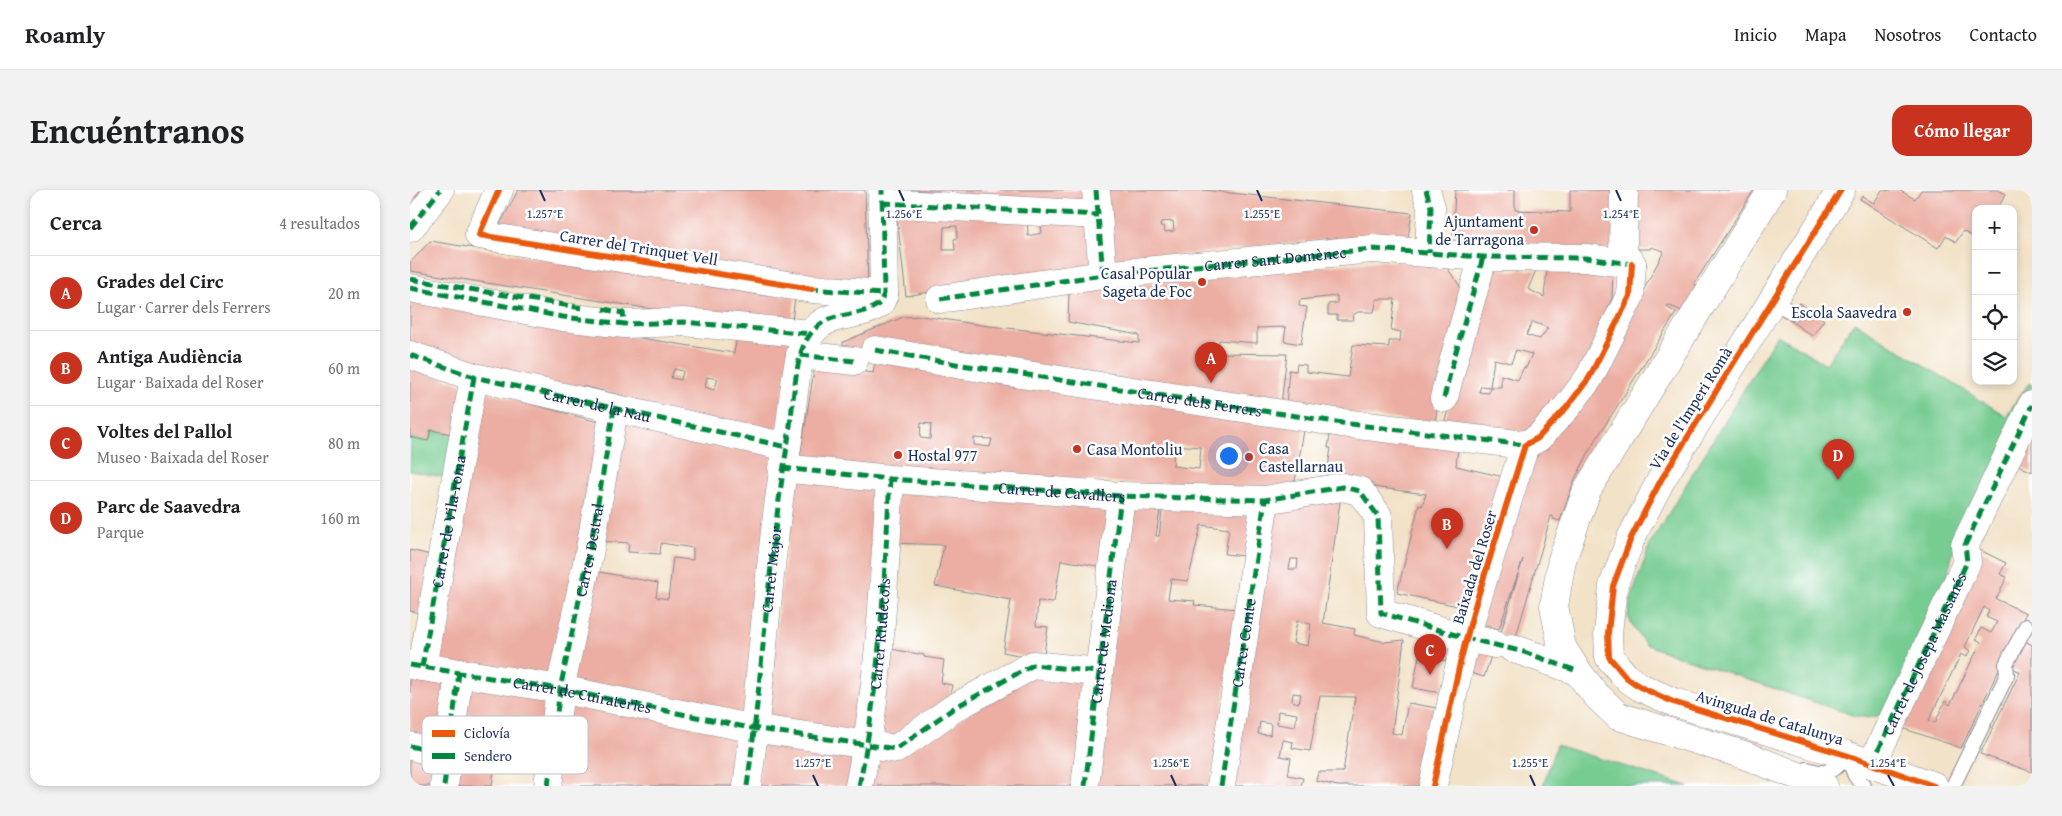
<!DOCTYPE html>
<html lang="es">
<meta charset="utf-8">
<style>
body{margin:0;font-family:"Gentium Book Plus",serif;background:#f2f2f2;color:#202124}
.controls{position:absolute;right:15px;top:15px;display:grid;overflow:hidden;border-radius:10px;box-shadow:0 2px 8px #0003}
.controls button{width:45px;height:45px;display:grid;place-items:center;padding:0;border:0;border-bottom:1px solid #e0e0e0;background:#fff;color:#202124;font:25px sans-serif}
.you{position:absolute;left:818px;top:265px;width:18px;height:18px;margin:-12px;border:4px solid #fff;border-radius:50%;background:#1a73e8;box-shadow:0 0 0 8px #1a73e833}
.badge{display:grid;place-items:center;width:32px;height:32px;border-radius:50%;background:#c8321e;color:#fff;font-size:16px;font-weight:700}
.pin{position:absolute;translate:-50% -41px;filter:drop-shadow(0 1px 2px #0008)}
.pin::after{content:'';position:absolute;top:26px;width:18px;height:15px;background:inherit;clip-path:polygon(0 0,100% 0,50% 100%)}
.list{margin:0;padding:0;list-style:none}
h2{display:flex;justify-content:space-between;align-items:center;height:65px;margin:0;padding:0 20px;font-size:21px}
h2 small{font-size:16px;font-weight:400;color:#757577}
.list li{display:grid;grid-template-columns:32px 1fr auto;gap:15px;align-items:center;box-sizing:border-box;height:75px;padding:0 20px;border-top:1px solid #e0e0e0}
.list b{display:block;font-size:19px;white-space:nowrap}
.list p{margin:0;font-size:16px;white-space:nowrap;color:#757577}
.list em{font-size:16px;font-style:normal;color:#757577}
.icon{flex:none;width:28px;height:28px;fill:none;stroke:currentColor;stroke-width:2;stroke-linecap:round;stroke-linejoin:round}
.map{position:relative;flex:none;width:1622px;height:596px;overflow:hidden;border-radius:15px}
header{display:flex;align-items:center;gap:30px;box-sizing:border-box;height:70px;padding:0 25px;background:#fff;border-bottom:1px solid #e0e0e0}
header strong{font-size:24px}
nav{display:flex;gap:28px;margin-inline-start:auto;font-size:18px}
.intro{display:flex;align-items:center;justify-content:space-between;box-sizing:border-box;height:120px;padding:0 30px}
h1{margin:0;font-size:35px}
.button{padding:12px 22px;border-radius:15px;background:#c8321e;color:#fff;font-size:18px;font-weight:700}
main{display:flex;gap:30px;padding:0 30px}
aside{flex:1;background:#fff;border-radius:15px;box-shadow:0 2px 8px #0003}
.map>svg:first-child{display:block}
.green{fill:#76cc91;stroke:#487e78}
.building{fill:#ecaea2;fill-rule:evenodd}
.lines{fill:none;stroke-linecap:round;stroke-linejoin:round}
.lane-casing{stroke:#868892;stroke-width:16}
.street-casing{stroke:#868892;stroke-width:29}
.lane{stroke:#fff;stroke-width:14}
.street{stroke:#fff;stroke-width:28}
.quiet{stroke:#00873e;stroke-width:5;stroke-dasharray:10 5;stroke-linecap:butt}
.cycleway-casing{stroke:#fff;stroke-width:9}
.cycleway{stroke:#e8590c;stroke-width:6}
.ticks{fill:none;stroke:#1b2f5e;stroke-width:2}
.poi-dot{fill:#c8321e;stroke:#fff;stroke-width:2}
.labels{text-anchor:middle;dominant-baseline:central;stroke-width:5;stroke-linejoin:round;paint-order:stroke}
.poi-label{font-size:16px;fill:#1b2f5e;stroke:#fff;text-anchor:end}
.street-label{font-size:16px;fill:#1b2f5e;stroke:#fff}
.key{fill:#fff;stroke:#bbc1cf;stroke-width:1}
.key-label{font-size:14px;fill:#1b2f5e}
.ticks-label{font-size:12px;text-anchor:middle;fill:#1b2f5e;stroke:#fff;stroke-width:5;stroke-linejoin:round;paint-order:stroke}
</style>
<header>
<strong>Roamly</strong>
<nav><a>Inicio</a><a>Mapa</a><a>Nosotros</a><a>Contacto</a></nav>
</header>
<div class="intro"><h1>Encuéntranos</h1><a class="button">Cómo llegar</a></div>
<main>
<aside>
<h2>Cerca<small>4 resultados</small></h2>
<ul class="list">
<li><span class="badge">A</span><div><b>Grades del Circ</b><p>Lugar · Carrer dels Ferrers</p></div><em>20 m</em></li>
<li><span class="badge">B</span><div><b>Antiga Audiència</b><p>Lugar · Baixada del Roser</p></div><em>60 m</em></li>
<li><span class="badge">C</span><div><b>Voltes del Pallol</b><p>Museo · Baixada del Roser</p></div><em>80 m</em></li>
<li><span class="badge">D</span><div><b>Parc de Saavedra</b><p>Parque</p></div><em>160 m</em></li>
</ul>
</aside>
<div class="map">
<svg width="1622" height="596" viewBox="0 0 1622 596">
<rect width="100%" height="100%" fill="#fff"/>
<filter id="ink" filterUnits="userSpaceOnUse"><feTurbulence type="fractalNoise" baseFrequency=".02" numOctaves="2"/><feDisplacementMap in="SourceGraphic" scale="10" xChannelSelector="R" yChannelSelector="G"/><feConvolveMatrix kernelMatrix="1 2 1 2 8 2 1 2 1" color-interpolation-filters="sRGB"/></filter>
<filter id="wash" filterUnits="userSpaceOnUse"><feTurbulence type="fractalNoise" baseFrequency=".0096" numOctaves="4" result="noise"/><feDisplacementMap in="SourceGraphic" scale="20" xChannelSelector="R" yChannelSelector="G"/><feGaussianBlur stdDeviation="1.12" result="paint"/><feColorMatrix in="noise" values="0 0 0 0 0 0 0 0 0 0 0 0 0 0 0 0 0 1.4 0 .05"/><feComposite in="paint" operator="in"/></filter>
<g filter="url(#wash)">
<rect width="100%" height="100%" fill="#f2e2c7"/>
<!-- green -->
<path class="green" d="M1444 132 1596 226 1619 193 1622 195 1542 366 1535 398 1480 518C1464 530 1461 529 1442 525L1253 461 1235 454 1226 441 1218 427 1221 409 1240 354 1367 145 1416 174Z
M21 240 47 245 38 288 0 281 1 247 18 251Z
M1146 555 1278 596H1133Z"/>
<g id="blocks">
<!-- building -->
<path class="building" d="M0 0H10L0 16Z
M108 0H455L458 97 88 39Z
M484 0H679L681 20Z
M696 0H794L1002 23 997 54 927 48 702 72ZM763 31 764 41 755 42 754 36H750L751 32Z
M1045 0H1105V20L1160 22V0H1205V59H1042Z
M1223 0H1344L1284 94 1292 98 1281 125 1258 115 1257 117 1266 123 1182 256 1164 291 1150 331 1143 329V326H1141L1105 450 1090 445 1113 369 1089 439 1070 433 1124 270 1172 210 1193 177 1254 61 1241 57 1240 59H1221Z
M1472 0H1489L1505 9 1511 0H1588L1596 4 1587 19H1566V49L1553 41 1546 52 1536 46 1528 58 1450 9 1452 6 1464 13Z
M486 18 617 25 618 46 632 43 630 27 681 29 686 74 496 106ZM547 36V48L544 49 545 60H533L534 37Z
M20 51 225 84 385 107 382 131 331 133 0 81V73Z
M972 71 1035 75 1057 106 1029 205 1025 234 876 215 879 180 886 181 887 174 896 175V182L938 187 943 155 979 157V151H990L991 142 981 140 985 109H967L964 122H948L943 125 944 130H927V125H918V114L927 113V106L890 110 889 116 897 117 891 154 874 151 876 137 847 138V153L809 150 808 163 877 164 871 214 455 157 433 163V152L493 127 512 126 571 135 729 153V145L658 132 659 102Z
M1081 77 1107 82 1108 80H1126L1118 99 1134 107 1137 80H1203L1202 108 1178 169 1120 242 1033 237ZM1123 132 1138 138 1130 149 1116 145ZM1106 160 1122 164 1116 178 1114 177 1108 190 1091 185V197H1080L1079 203 1069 202 1071 196 1080 197 1084 169 1101 173Z
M0 111 324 163 328 141 381 148 366 247 213 210 214 206 172 196 171 201 0 157ZM264 179 273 181 271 190 261 188ZM297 187 308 189 304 200 295 197Z
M1390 113 1414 130 1402 146 1378 129Z
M466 165 895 235 884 297 848 301 389 272 405 175 463 183ZM511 233 521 234 520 249 510 248ZM564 248 582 249 580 257 564 255ZM764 255 791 257 789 279 763 276Z
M0 178 58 196 47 245 21 240 18 251 0 247Z
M68 200 196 234 146 492 21 471Z
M1622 230V282L1602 272Z
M208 233 362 265 355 343 333 531 159 494 179 380 248 393 246 407 258 409 263 368 283 370V358L251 353 250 364 218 362 219 353 186 351Z
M921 238 1048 258 1046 276 1098 288 1057 418 987 403 1009 315 1012 316 1016 304 956 296V289L916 290 921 258H918Z
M385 287 471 294 451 545 355 532Z
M486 297 703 313 694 377 651 370 644 412 628 411 626 436 638 437 633 470 593 462 601 410 525 396 534 355 483 353Z
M931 305 913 433 945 439 944 445 975 452 994 450 982 543 992 545 998 513 1027 518 1010 596H928L906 591 908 582H933L945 507 910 506 900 561 882 558 883 552 873 550 870 566 881 568 878 585 893 588 891 596H818L861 318ZM881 369H888L887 379H879ZM887 431 901 434 898 456 883 453ZM883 503 891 504 889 513 882 511ZM868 521 887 524 885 537 867 534ZM850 532 861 534 860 545 848 544Z
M716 312 751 314 746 346H749L753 314 842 318 835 366 815 364 819 339 791 335 778 391 761 389 758 409 785 411 784 415 828 419 800 596H681Z
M0 360 21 365 10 423 0 421Z
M1570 360 1596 373 1590 384 1597 387 1586 409 1616 423 1551 558 1486 536ZM1574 417 1579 421 1576 427 1587 432 1581 443 1571 438 1566 449 1571 452 1540 515 1535 511 1525 533 1519 530 1551 464 1556 467 1560 461 1555 457Z
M1615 451 1622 455V582L1570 564 1610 482 1599 476Z
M1064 456 1083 460 1074 487 1057 482Z
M475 458 514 465V467L534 470 531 493 542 495 538 515 484 551 464 547Z
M1009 466 1037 471 1031 503 1003 498Z
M625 483 679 486 666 596H455L461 565H491Z
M0 484 38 491 31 556 0 550Z
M55 493 139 502 134 535 90 531 82 596H40Z
M153 513 335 543 330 596H140Z
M354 547 448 562 442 596H348Z
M0 565 32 572 29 596H0Z"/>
</g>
</g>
<g filter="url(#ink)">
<use href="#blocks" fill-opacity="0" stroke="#868892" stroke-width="1"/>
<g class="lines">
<!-- lane casing -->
<g class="lane-casing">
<path id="lane" d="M1362 111 1383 123
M1437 566 1445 586 1454 596
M1397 579C1402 580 1409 583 1414 582 1423 581 1433 573 1436 565
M1543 596 1597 485 1596 474 1616 436"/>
</g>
<!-- street casing -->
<g class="street-casing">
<g id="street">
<path d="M89 0 69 45 402 99 474 104"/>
<path d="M686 0 693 85"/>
<path d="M1016 0 1021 17 1019 63"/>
<path d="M1214 0 1213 63 1222 74"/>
<path d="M1362 0 1177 300 1152 370 1144 416 1152 457 1167 481 1186 505 1208 526 1334 565 1414 596"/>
<path d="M1431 0 1251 290 1221 348 1203 396 1198 443 1199 467 1216 487 1230 497 1263 512 1436 565 1524 596"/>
<path d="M472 13 688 25"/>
<path d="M0 38 30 0"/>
<path d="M0 98 153 127 215 134 274 132 401 144"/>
<path id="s1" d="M530 109 693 85 962 59 1073 67 1176 68 1222 74"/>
<path id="s2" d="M465 160 552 175 932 233 1115 255"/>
<path d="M0 165 64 187 377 257"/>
<path d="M390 165 444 171"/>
<path d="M1034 208C1045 161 1060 115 1073 67"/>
<path d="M1115 255 1128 248 1157 217 1179 188 1220 106 1222 74"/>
<path id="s3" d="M372 278 480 289 711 306 855 310 932 297 950 301 968 326 971 423 1056 448 1085 454"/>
<path d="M1102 458 1167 481"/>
<path d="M0 475 150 499 335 537 486 559 544 518 623 475 688 482"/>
<path id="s4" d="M12 477 64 187"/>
<path d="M0 556 37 565"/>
<path id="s5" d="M1462 574 1557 372 1555 355 1622 215"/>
<path d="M34 596 49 483"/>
<path d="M138 596 150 499 180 359 204 219"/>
<path d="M337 596C353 483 358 369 377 257 382 227 383 196 390 166 392 157 399 143 407 137 423 121 452 128 470 113L474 104 472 0"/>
<path d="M449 596C470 495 474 392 480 289"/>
<path id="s6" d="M675 596 711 306"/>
<path id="s7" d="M811 596 855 310"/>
<path d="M1023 596 1050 473 1064 419 1115 255"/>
</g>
</g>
<!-- lane -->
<use href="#lane" class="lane"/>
<!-- street -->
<use href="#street" class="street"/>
<!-- quiet -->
<g class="quiet">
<path d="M686 0 693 85"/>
<path d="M1016 0 1021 17 1019 63"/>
<path d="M472 13 688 25"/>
<path d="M0 38 30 0"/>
<path d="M0 89 172 118"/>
<path d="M0 98 153 127 215 134 274 132 401 144"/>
<path d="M399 99 474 104"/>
<path d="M530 109 693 85 962 59 1073 67 1176 68 1222 74"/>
<path d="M193 119 213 123 215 134"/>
<path d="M465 160 552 175 932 233 1115 255"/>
<path id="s8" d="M0 165 64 187 377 257"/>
<path d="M390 165 444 171"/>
<path d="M1034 208C1045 161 1060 115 1073 67"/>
<path d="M372 278 480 289 711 306 855 310 932 297 950 301 968 326 971 423 1056 448 1114 462 1167 481"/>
<path id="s9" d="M0 475 150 499 335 537 486 559 544 518 623 475 688 482"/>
<path d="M12 477 64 187"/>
<path d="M0 556 37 565"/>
<path d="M1462 574 1557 372 1555 355 1622 215"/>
<path d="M34 596 49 483"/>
<path id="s10" d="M138 596 150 499 180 359 204 219"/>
<path id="s11" d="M337 596C353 483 358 369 377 257 382 227 383 196 390 166 392 157 399 143 407 137 423 121 452 128 470 113L474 104 472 0"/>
<path id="s12" d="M449 596C470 495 474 392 480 289"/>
<path d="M675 596 711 306"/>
<path d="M811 596 855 310"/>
</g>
<!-- cycleway casing -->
<g class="cycleway-casing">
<path id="cycleway" d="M89 0 69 45 402 99
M1431 0 1251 290 1221 348 1203 396 1198 443 1199 467 1216 487 1230 497 1263 512 1436 565 1524 596
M1023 596 1050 473 1064 419 1115 255 1128 248 1157 217 1179 188 1220 106 1222 74"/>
</g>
<!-- cycleway -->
<use href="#cycleway" class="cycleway"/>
</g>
</g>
<!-- ticks -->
<path class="ticks" d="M130 0 135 11M489 0 494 11M847 0 852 11M1206 0 1211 11M403 585 408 596M761 585 766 596M1120 585 1125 596M1478 585 1484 596"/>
<!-- markers -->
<g class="poi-dot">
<circle cx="1124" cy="40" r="5"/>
<circle cx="792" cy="92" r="5"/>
<circle cx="1497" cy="122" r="5"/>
<circle cx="667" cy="259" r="5"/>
<circle cx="488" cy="265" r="5"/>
<circle cx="839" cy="267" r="5"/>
</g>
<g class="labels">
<!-- poi labels -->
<g class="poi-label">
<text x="1114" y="31">Ajuntament<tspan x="1114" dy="18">de Tarragona</tspan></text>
<text x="782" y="83">Casal Popular<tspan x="782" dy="18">Sageta de Foc</tspan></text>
<text x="1487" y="122">Escola Saavedra</text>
<text x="849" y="258" text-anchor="start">Casa<tspan x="849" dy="18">Castellarnau</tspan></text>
<text x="677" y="259" text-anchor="start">Casa Montoliu</text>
<text x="498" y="265" text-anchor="start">Hostal 977</text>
</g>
<!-- street labels -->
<g class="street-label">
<text transform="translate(229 57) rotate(9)">Carrer del Trinquet Vell</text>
<text stroke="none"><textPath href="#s1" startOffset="338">Carrer Sant Domènec</textPath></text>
<text stroke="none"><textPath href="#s2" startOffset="329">Carrer dels Ferrers</textPath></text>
<text stroke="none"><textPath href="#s8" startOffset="194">Carrer de la Nau</textPath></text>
<text transform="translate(1280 218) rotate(-58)">Via de l'Imperi Romà</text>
<text stroke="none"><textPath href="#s3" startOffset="281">Carrer de Cavallers</textPath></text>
<text stroke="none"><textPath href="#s4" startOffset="148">Carrer de Vila-roma</textPath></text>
<text stroke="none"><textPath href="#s10" startOffset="240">Carrer Destral</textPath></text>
<text transform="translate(1064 377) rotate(-73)">Baixada del Roser</text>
<text stroke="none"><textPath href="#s11" startOffset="218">Carrer Major</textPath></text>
<text stroke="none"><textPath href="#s12" startOffset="154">Carrer Riudecols</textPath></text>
<text stroke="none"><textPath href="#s6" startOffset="146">Carrer de Mediona</textPath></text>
<text stroke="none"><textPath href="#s7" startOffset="145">Carrer Comte</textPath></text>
<text stroke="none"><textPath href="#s5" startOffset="122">Carrer de Josepa Massanés</textPath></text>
<text stroke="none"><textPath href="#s9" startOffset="175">Carrer de Cuirateries</textPath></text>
<text transform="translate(1360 527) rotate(17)">Avinguda de Catalunya</text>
</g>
</g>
<!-- legend -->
<rect x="12" y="526" width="166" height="58" rx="8" class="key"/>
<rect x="22" y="540" width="23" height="7" fill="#e8590c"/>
<rect x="22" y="563" width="23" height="6" fill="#00873e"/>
<g class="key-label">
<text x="54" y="548">Ciclovía</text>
<text x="54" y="571">Sendero</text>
</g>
<g class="ticks-label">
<text x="135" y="28">1.257°E</text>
<text x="494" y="28">1.256°E</text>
<text x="852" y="28">1.255°E</text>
<text x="1211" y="28">1.254°E</text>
<text x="403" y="577">1.257°E</text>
<text x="761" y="577">1.256°E</text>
<text x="1120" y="577">1.255°E</text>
<text x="1478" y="577">1.254°E</text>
</g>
</svg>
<div class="controls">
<button>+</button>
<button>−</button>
<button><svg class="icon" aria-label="locate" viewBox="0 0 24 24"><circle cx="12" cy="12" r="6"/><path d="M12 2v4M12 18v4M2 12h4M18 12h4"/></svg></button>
<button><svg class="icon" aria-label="layers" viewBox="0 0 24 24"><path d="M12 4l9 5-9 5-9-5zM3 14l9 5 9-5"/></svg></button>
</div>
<div class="you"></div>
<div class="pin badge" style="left:801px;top:193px">A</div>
<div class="pin badge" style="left:1037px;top:359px">B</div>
<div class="pin badge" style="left:1020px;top:485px">C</div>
<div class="pin badge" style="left:1428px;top:290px">D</div>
</div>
</main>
